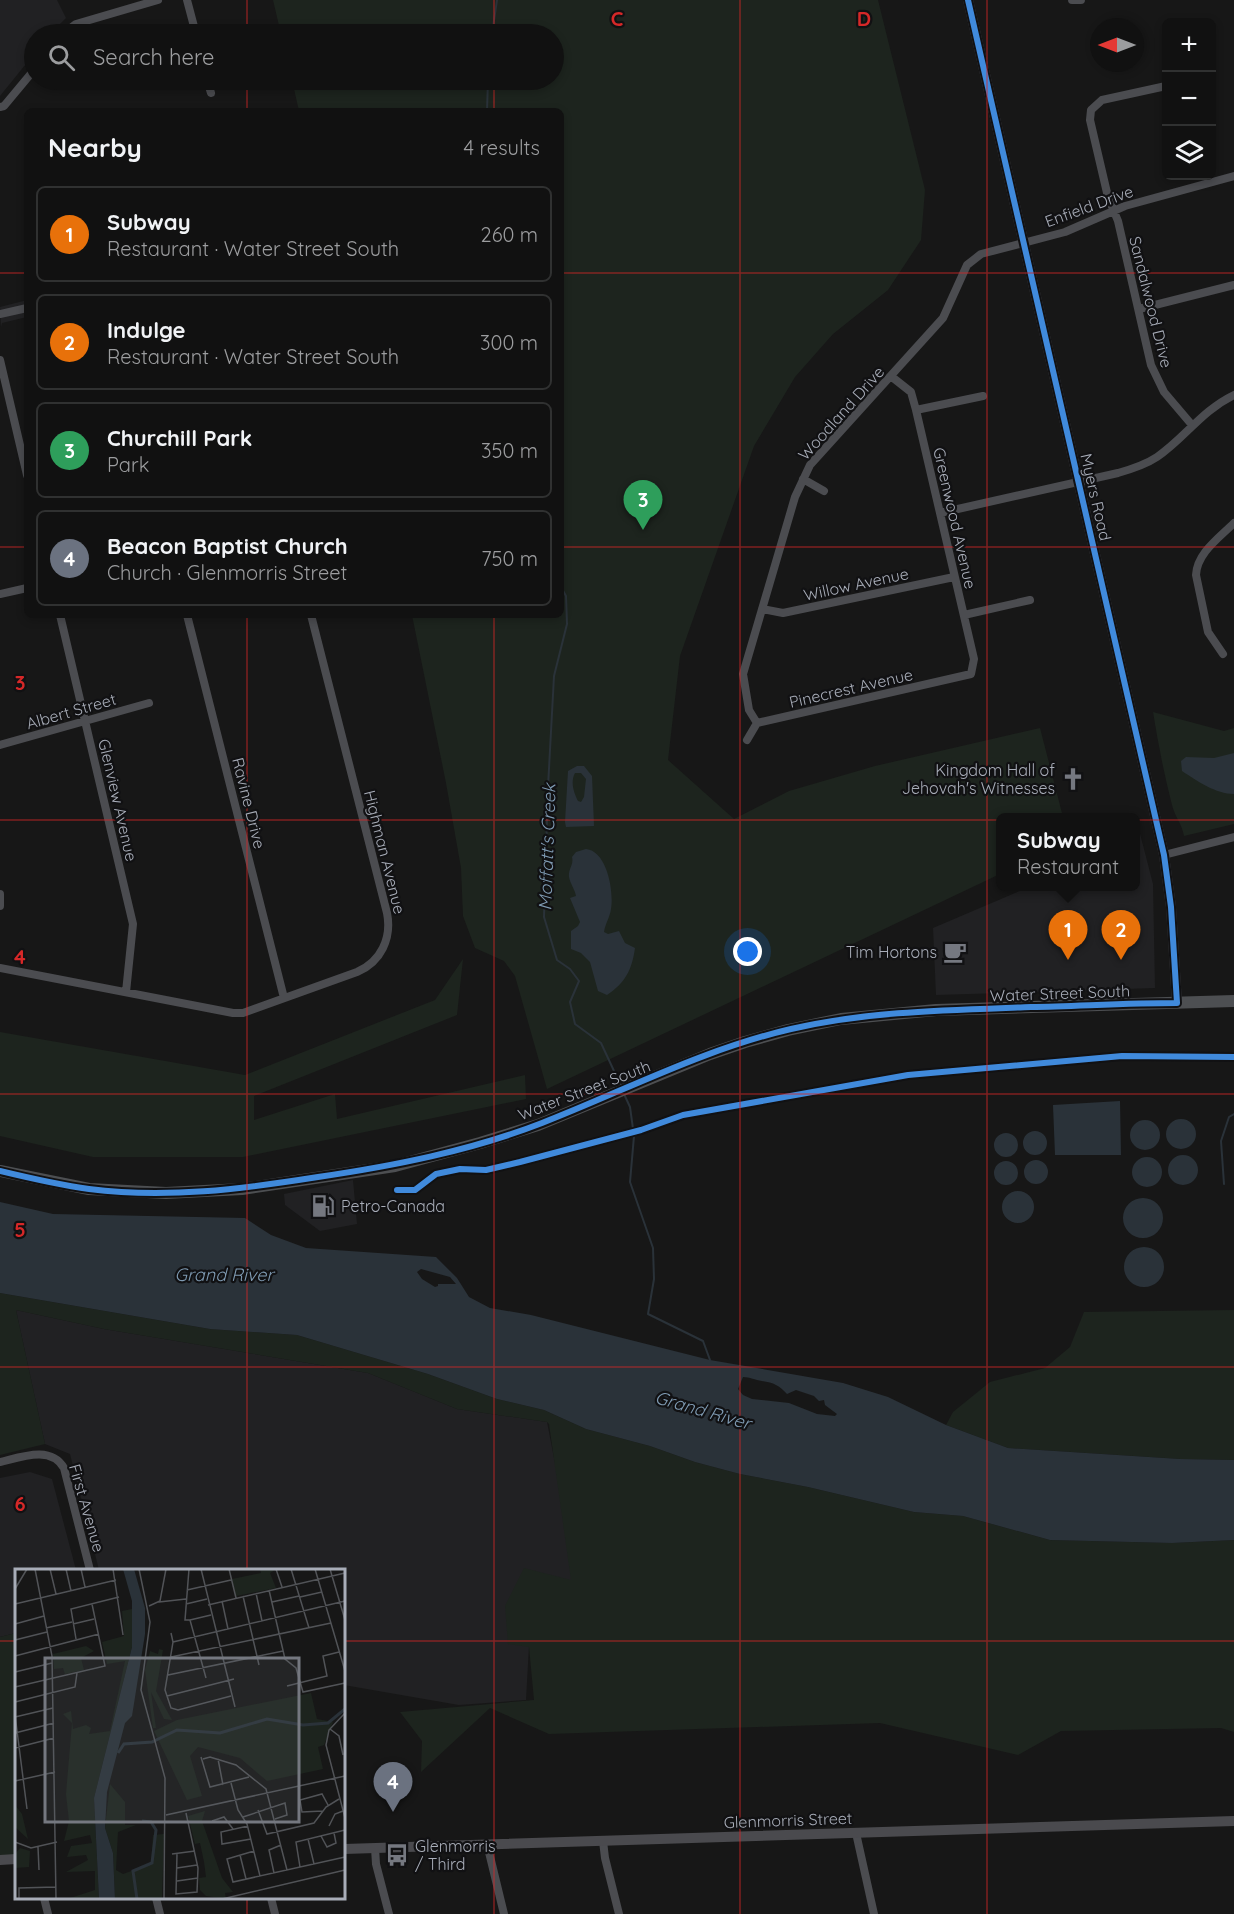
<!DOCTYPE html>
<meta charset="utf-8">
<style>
body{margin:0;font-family:Quicksand,sans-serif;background:#1e1f1f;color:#f1f3f6}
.controls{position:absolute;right:18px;top:18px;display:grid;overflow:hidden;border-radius:9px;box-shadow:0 3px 9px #0003}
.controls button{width:54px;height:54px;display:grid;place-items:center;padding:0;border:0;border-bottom:2px solid #303131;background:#111;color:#f1f3f6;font:30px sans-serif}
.compass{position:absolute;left:1090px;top:18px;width:54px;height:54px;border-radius:50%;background:#111;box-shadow:0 3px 9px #0003;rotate:270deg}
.you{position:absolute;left:748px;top:952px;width:21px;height:21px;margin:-15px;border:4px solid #fff;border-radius:50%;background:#1a73e8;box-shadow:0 0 0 9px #1a73e833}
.badge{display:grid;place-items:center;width:39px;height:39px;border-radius:50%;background:#757880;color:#fff;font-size:20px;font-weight:700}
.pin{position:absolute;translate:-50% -50px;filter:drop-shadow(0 2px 3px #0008)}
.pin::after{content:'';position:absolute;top:32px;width:21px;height:18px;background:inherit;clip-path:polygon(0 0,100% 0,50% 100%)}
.popup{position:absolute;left:996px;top:813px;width:144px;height:78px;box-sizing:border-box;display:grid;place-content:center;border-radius:9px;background:#111;filter:drop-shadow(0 2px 4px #0005);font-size:20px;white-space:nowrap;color:#9c9d9f}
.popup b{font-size:22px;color:#f1f3f6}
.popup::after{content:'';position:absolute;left:50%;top:100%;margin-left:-12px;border:12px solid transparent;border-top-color:#111}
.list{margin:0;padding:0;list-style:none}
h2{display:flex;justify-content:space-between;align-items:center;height:78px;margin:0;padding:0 24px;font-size:26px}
h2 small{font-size:20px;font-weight:400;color:#9c9d9f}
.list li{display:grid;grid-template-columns:39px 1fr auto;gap:18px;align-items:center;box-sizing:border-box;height:96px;margin:0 12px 12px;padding:0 12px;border:2px solid #303131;border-radius:9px}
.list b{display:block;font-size:22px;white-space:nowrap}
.list p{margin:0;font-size:20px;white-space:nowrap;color:#9c9d9f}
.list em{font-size:20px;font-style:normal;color:#9c9d9f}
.icon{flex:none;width:33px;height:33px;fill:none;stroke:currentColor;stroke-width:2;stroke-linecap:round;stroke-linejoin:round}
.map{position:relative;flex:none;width:1234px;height:1914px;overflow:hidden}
.search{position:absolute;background:#111;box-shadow:0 3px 9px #0003;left:24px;top:24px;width:540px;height:66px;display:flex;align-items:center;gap:15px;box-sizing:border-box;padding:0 21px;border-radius:33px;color:#9c9d9f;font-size:22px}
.panel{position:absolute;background:#111;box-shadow:0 3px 9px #0003;left:24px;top:108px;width:540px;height:510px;border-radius:9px}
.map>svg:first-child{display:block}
.built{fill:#212123}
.green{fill:#1d241e}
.water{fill:#2a3239;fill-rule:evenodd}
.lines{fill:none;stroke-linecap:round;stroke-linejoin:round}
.stream{stroke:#2a3239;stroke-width:2}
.street{stroke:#4b4c50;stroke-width:8}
.secondary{stroke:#4a4a4e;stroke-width:10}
.primary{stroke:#4d4f52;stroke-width:12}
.cycleway-casing{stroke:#111113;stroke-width:10}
.cycleway{stroke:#408adc;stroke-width:6}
.grid{fill:none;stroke:#d62828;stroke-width:1.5;stroke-opacity:0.55}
.labels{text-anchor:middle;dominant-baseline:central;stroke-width:4.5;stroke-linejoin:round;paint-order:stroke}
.street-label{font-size:16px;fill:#a8adb8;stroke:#111113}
.poi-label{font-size:16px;fill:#a8adb8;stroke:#111113;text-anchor:end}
.water-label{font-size:18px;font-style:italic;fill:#7f9bb3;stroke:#111113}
.inset-river{fill:none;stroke:#2a3239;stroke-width:3}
.inset-road{fill:none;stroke:#515357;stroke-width:1.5}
.view{fill:#757880;fill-opacity:0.15;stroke:#757880;stroke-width:3}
.inset-edge{fill:none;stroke:#a8adb8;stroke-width:3}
.grid-label{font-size:20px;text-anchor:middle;font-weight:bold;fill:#d62828;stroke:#111113;stroke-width:4.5;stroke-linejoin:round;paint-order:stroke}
</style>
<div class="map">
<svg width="1234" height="1914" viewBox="0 0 1234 1914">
<rect width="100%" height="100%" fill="#171717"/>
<!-- built -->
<path class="built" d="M0 0H57L66 18 50 34H34V54L0 96V100Z
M27 300V317L2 323 1 327 0 307Z
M1138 826 1153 884 1155 988 936 995 933 928 1029 887 1136 886V827Z
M353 1180 357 1224 320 1231 285 1205 284 1194Z
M16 1310 104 1329 368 1373 457 1409 547 1422 556 1468 572 1581 529 1646 526 1700 459 1705 344 1685V1570H99L70 1454 45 1444Z
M30 1472 52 1479 76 1570H16V1633L0 1637V1478Z"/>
<!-- green -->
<path class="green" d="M273 0H878L925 190 921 240 888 290 833 334 795 377 754 446 680 656 668 760 734 819 789 791 875 766 1040 728 1063 817 1000 818V874L547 1089 515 976 504 961 475 948 463 916 461 868 446 783 412 615H561V111H299L292 80H554V34H281Z
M1153 712 1224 731 1234 728V824L1184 836C1182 824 1175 817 1172 805 1164 774 1158 743 1153 712Z
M463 959 457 1015 254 1096V1120L335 1094 337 1119 525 1075 526 1099 243 1157H93L0 1136V1032L245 1075 435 1000Z
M0 1293 210 1329 297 1335 428 1374 497 1399 544 1410 586 1429 650 1446 695 1462 740 1474 808 1487 914 1512 963 1516 1050 1540 1172 1543 1234 1540V1732L1221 1728 1061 1731 1018 1755 880 1723 549 1734 490 1708 421 1772 422 1741 400 1712 534 1700 529 1647 508 1644 505 1606 524 1568 571 1580 549 1424 547 1422 457 1409 368 1373 104 1329 16 1310 45 1444 0 1455Z
M1234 1310V1460L1180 1459 1008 1448 946 1425 953 1412 990 1382 1045 1368 1070 1347 1084 1312Z
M16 1633V1856H0V1637Z"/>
<!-- water -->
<path class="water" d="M1234 753V794C1216 794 1197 781 1182 771L1181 761 1186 757 1214 758Z
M577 766H584L592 776 594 826 566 827 565 822 568 771ZM575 773H581L586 779 584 797 581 802 578 801C574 793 570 782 575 773Z
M586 849C607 851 614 891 611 909 610 917 605 924 604 932L608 934 619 931 625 943 635 948C632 970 625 983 607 995L598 991 590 962 581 953 571 949V931L578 926 580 922 570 898 576 896C575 890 570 883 569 877 568 869 574 865 572 857L576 852Z
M1120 1101 1121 1155H1055L1053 1105Z
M1166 1134a15 15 0 1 1 30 0a15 15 0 1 1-30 0Z
M1130 1135a15 15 0 1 1 30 0a15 15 0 1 1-30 0Z
M1023 1143a12 12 0 1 1 24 0a12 12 0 1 1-24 0Z
M994 1145a12 12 0 1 1 24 0a12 12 0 1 1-24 0Z
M1168 1170a15 15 0 1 1 30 0a15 15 0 1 1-30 0Z
M1132 1172a15 15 0 1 1 30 0a15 15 0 1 1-30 0Z
M1024 1172a12 12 0 1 1 24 0a12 12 0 1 1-24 0Z
M994 1173a12 12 0 1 1 24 0a12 12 0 1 1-24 0Z
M1002 1207a16 16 0 1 1 32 0a16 16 0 1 1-32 0Z
M1123 1218a20 20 0 1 1 40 0a20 20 0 1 1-40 0Z
M0 1202 53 1214 245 1218 271 1235 306 1248 436 1257 457 1278 469 1297 490 1308 531 1315 710 1360 843 1383 888 1397 946 1425 1008 1448 1180 1459 1234 1460V1540L1172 1543 1050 1540 963 1516 914 1512 808 1487 740 1474 695 1462 650 1446 586 1429 544 1410 497 1399 428 1374 297 1335 210 1329 0 1293ZM421 1269 450 1277 456 1284H438V1286L435 1287 422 1279 417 1272ZM743 1377C750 1377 755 1380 762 1381 774 1383 779 1385 787 1394L796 1390 814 1396 819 1401 824 1400 825 1405 837 1414 835 1416 817 1414 789 1403 752 1399 743 1395 738 1389Z
M1124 1267a20 20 0 1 1 40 0a20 20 0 1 1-40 0Z"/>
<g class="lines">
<!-- stream -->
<path class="stream" d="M492 34 497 0
M487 111 488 80
M561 587 566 596 567 624 554 676 548 787 544 917 557 960 570 969 579 981 570 1002 575 1024 601 1043 621 1086
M624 1094 630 1107 634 1136 630 1182 653 1248 654 1279 648 1314 703 1341 710 1360
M1224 1184 1221 1141 1229 1117 1234 1114"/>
<!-- street -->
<path class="street" d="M187 0 196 34
M1072 0H1081
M63 34 76 24 158 0
M207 80 211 93
M1166 86 1102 100 1091 110 1090 120 1108 197 1118 221 1151 365 1164 392 1192 425
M0 107 4 106 34 70
M1139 309 1234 285
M0 314 27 308
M0 360 27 475
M916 410 983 396
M803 479 824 491
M940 513 1118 473C1132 469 1145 465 1157 457 1185 438 1201 411 1234 395
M0 594 27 588
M762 609 783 613 954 577
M60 615 133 924 126 992
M187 615 284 998
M964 615 1030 600
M1223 654 1208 632 1196 575C1197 553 1219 538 1234 523
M757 723 749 710 743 674 795 497 810 465 943 318 967 265 981 254 1065 232 1125 206 1234 176
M747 740 757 723 971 674 974 659 916 410 911 392 892 377
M0 745 149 703
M1164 855 1234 837
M0 894V906
M0 968 233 1013H243L357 972C381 962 392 938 387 913L311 615
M0 1462C21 1457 51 1445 64 1468L90 1570
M856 1833 874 1914
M603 1841 605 1858 619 1914
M487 1844 504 1914
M375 1848 376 1864 389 1914
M44 1898 48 1914
M156 1898 160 1914
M271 1898 275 1914"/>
<!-- secondary -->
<path class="secondary" d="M968 0 1164 855 1171 907 1177 1003
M344 1849 1234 1821
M0 1860 16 1859"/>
<!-- primary -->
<path class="primary" d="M0 1171 89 1189 166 1193 242 1189 395 1166 480 1143 538 1125 710 1054 745 1042 788 1030 841 1019 936 1010 1234 1001"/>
<!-- cycleway casing -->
<g class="cycleway-casing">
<path id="cycleway" d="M0 1171C29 1178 59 1185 89 1189 166 1199 242 1189 318 1177 393 1166 470 1151 542 1123 624 1091 704 1049 791 1029 870 1011 950 1010 1031 1007 1080 1006 1128 1003 1177 1003L1171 907 1164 855 968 0
M397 1190H415L436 1174 460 1169 486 1170 520 1162 641 1130 683 1115 908 1075 1122 1056 1234 1057"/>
</g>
<!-- cycleway -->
<use href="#cycleway" class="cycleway"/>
</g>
<!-- grid -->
<path class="grid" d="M247 0V34M494 0V34M740 0V1914M987 0V1914M247 80V111M494 80V111M0 273H27M561 273H1234M0 547H27M561 547H1234M247 615V1570M494 615V1914M0 820H1234M0 1094H1234M0 1367H1234M0 1641H16M344 1641H1234M247 1898V1914"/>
<!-- icons -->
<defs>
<g id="church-bare" transform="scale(1.8)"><path d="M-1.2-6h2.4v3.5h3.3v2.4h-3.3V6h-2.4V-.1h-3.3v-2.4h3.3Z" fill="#757880" stroke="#111113" stroke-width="2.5" paint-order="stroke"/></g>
<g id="cafe-bare" transform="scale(1.8)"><path d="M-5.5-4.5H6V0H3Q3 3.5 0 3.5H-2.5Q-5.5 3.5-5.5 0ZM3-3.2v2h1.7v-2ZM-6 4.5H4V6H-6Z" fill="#757880" stroke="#111113" stroke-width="2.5" paint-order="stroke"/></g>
<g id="fuel-bare" transform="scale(1.8)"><path d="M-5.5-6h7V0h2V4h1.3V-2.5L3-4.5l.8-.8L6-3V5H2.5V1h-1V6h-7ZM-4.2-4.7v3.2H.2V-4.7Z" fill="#757880" stroke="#111113" stroke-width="2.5" paint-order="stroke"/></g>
<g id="bus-bare" transform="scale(1.8)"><path d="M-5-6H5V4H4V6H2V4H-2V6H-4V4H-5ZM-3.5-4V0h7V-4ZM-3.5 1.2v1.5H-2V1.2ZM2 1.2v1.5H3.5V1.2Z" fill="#757880" stroke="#111113" stroke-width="2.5" paint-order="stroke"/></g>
</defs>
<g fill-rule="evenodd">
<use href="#church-bare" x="1073" y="779"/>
<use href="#cafe-bare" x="955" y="952"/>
<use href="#fuel-bare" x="323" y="1206"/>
<use href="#bus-bare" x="397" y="1855"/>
</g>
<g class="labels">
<!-- street labels -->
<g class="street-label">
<text transform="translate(1089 206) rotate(-20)">Enfield Drive</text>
<text transform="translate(1151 302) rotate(76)">Sandalwood Drive</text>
<text transform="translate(841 413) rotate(-48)">Woodland Drive</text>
<text transform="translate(1096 497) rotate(77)">Myers Road</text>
<text transform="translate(955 518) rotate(77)">Greenwood Avenue</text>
<text transform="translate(856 584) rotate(-12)">Willow Avenue</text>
<text transform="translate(851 688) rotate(-13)">Pinecrest Avenue</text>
<text transform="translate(71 711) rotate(-16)">Albert Street</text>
<text transform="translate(118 800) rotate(77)">Glenview Avenue</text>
<text transform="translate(249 803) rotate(76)">Ravine Drive</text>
<text transform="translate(385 852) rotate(76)">Highman Avenue</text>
<text transform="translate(1060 993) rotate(-2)">Water Street South</text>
<text transform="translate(584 1090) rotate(-21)">Water Street South</text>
<text transform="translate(87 1508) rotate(74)">First Avenue</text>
<text transform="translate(788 1820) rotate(-2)">Glenmorris Street</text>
</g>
<!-- poi labels -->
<g class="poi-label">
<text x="1055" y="770">Kingdom Hall of<tspan x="1055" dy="18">Jehovah's Witnesses</tspan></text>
<text x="937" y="952">Tim Hortons</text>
<text x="341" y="1206" text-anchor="start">Petro-Canada</text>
<text x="415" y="1846" text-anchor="start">Glenmorris<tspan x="415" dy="18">/ Third</tspan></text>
</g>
<!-- water labels -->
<g class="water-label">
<text transform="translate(547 847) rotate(-88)">Moffatt's Creek</text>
<text x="224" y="1274">Grand River</text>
<text transform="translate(703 1410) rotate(16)">Grand River</text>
</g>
</g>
<!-- overview -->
<g transform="translate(15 1569)">
<rect width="330" height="330" fill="#171717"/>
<path d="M245 0 260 1 255 4 261 19 221 27 217 10 246 4ZM117 40V78L79 229 84 330H52L80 321V302L51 303 73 291 71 286 52 288 56 277 77 274 75 266 49 272 54 252 51 225 57 154 48 145 56 142 58 160 71 156 76 159 74 165 95 162 110 92 92 95 87 73 109 67 107 42ZM71 77 79 82 66 89 69 101 50 105 48 99 39 100 38 85ZM144 80 148 81 141 122 157 151 149 150 136 123 141 159H138L130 101 135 82 143 85ZM296 124 302 150 318 153 309 176 303 178 308 200 252 212 225 189 183 178 175 187 187 227 172 231 139 162 162 151ZM95 215 110 233V256H121L103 263 101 301 108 305 136 295 138 266 149 265 147 330H100L98 284 90 259ZM0 236 7 245 13 270 0 258ZM190 242 187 252 207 309 218 323 210 324 211 330 191 327 185 321 184 309 191 308 189 293 185 274 180 275 173 247ZM5 279 15 282 14 298 0 299V285Z" fill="#1d241e"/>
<path d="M108 0H119L130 39V65L117 147 110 154 92 223 90 259 98 284 100 330H84L79 229 117 78V32Z" fill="#2a3239"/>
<path class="inset-river" d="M103 184 109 175 137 173 162 161 205 164 252 150 288 156 313 154 330 140M122 330 118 302 137 294 141 261 136 253 127 252"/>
<path class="inset-road" d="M20 0 37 87 41 330M35 0 41 25M51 0 56 22M66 0 70 18M98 0 108 66M124 0 135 53 126 121 150 209 149 330M174 0 170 51H175L191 109M186 0 220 138M214 0 221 29M261 0 267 18M276 0 294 59M300 0 330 102M315 0 330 51M0 20 12 0M172 21 216 11M254 21 270 90 281 99 288 123 330 114M241 24 247 52M228 27 244 96M285 28 307 23M207 32 213 60M144 33 171 30M257 33 284 27M0 35 101 11M171 35 192 30M193 36 330 4M134 37 145 32 151 0M175 51 196 46M0 55 29 47M58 55 79 50M31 59 57 53M156 64 158 73 150 121 156 139 163 141 216 127M61 70 56 40 104 28M0 71 32 63M158 73 330 32M0 87 84 65M156 88 316 54M0 103 37 94M153 106 268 82M272 117 312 107 308 87 324 83M0 118 90 97 77 35M152 127 219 110M0 133 60 118 62 104M330 144 314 161 311 176 330 249M0 146 12 240M0 148 38 139M315 160 324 167 328 186M0 164 39 154M0 179 39 169M186 188 195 218 234 208M188 190 195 188 221 196 251 220 272 301M203 190 208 216M0 212 40 203M216 214 223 241 232 255 245 307M243 241 252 265 299 254 311 238 324 230M308 242 287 243 285 231 307 225 313 236M151 246 330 207M228 248 270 234 272 246 260 250M197 252 209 248 218 260M233 257 206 263 207 275 236 270M314 257 320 245 328 242M306 267 312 278 321 274 319 264M293 270 299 295M0 273 16 279 42 273M23 278 24 301M239 282 212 290 218 313 330 288M157 285 180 282M162 285 161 325 182 323 183 299 171 244M225 286 231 310M285 298 281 273 330 261M162 299 182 296M259 304 254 281 266 276M162 312 183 309M4 330V319L41 318M207 330 330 301"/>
<path class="view" d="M30 89H284V253H30Z"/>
<rect width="330" height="330" class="inset-edge"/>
</g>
<g class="grid-label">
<text x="617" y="26">C</text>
<text x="864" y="26">D</text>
<text x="20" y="690">3</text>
<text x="20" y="964">4</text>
<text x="20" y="1237">5</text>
<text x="20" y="1511">6</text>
</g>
</svg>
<div class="controls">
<button>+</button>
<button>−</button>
<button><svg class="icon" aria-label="layers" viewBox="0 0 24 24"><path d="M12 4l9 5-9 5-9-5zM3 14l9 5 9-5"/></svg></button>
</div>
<svg class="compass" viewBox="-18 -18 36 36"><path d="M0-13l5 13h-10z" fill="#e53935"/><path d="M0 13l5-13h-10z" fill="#9c9d9f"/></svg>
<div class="you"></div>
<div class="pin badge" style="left:1068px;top:960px;background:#e8710a">1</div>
<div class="popup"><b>Subway</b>Restaurant</div>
<div class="pin badge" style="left:1121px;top:960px;background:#e8710a">2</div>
<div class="pin badge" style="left:643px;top:530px;background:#2e9e5b">3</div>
<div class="pin badge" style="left:393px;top:1812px;background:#6b7280">4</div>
<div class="search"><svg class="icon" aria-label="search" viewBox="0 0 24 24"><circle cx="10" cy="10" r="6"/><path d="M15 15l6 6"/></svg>Search here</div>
<section class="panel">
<h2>Nearby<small>4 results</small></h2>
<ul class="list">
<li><span class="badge" style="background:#e8710a">1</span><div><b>Subway</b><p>Restaurant · Water Street South</p></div><em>260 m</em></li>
<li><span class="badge" style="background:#e8710a">2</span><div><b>Indulge</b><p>Restaurant · Water Street South</p></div><em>300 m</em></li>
<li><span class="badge" style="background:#2e9e5b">3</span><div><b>Churchill Park</b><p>Park</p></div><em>350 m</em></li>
<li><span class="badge" style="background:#6b7280">4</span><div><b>Beacon Baptist Church</b><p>Church · Glenmorris Street</p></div><em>750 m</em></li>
</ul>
</section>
</div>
